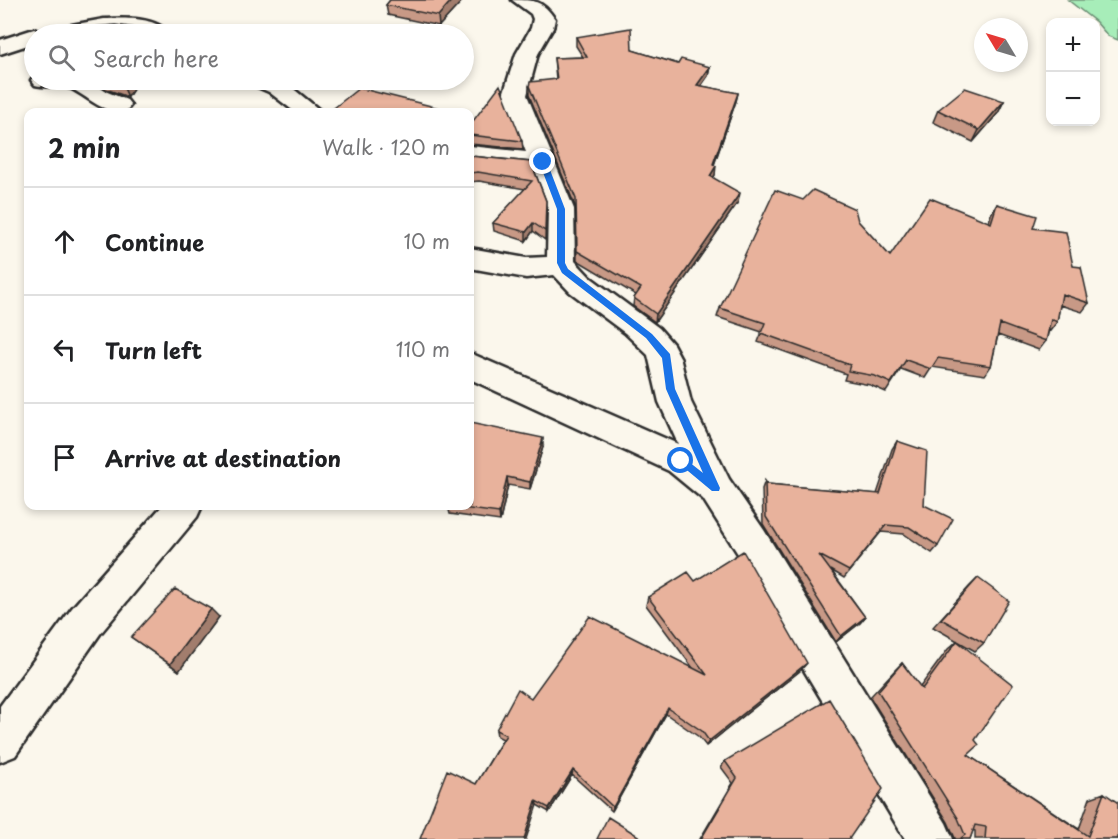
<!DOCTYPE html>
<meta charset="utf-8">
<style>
body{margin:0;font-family:"Playpen Sans",sans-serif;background:#f6f6f6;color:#202124}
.controls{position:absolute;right:18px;top:18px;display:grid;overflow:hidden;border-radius:12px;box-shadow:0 3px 9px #0003}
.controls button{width:54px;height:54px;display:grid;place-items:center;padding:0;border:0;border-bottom:2px solid #e0e0e0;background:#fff;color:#202124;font:30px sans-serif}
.compass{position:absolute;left:974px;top:18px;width:54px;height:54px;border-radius:50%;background:#fff;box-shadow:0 3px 9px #0003;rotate:308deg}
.stop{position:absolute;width:18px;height:18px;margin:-14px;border:4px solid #1a73e8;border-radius:50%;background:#fff}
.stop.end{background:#1a73e8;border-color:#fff;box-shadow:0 2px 6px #0008}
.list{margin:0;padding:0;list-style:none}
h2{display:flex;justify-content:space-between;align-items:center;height:78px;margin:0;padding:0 24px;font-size:26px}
h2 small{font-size:20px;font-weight:400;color:#757577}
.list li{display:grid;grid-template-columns:39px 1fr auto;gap:18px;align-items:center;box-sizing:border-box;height:108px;padding:0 24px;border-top:2px solid #e0e0e0}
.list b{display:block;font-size:22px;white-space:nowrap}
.list em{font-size:20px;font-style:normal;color:#757577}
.icon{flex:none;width:33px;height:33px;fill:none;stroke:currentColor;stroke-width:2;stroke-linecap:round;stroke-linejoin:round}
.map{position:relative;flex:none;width:1118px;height:839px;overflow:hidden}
.search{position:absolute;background:#fff;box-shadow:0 3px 9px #0003;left:24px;top:24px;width:450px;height:66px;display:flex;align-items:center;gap:15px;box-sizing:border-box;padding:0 21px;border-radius:33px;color:#757577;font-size:22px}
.panel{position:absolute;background:#fff;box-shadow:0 3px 9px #0003;left:24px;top:108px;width:450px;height:402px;border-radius:12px}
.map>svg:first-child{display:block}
.green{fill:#a7edb9;stroke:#698c72;stroke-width:1.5}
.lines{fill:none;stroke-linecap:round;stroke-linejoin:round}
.street-casing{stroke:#2b2b2b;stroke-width:5}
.street{fill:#fbf7ec;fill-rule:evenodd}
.wall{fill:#c89986;stroke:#2b2b2b;stroke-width:1.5}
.shaded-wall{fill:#a27d6d;stroke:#2b2b2b;stroke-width:1.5}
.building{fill:#e8b29c;stroke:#2b2b2b;stroke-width:1.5}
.route{fill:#1a73e8}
</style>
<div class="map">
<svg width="1118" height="839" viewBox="0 0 1118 839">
<rect width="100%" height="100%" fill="#fbf7ec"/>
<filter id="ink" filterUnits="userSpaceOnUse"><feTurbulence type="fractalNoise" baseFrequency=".0167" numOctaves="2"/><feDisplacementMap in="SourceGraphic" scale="12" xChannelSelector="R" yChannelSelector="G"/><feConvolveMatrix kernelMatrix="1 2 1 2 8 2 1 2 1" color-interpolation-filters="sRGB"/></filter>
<g filter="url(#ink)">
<!-- green -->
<path class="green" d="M1068 0H1118V40L1108 36 1096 22Z"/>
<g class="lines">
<!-- street casing -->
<g class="street-casing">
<path id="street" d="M512 0C535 0 542 0 555 19L553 28 538 54 527 95 574 209 575 261 590 277 659 328 673 344 680 357 691 402 729 479 764 530 946 823 953 839H905L777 625 738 554 703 499 669 471 470 379V353L678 444 659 402 648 355 625 333 570 292 554 275 526 278 470 268V248L526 258 547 257 548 209 533 169 470 162V146L526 152 503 95 516 54 531 28 533 19 531 14Z
M104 19C123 18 157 16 169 34H142L119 31 85 34H34V43L0 54V40L34 29 39 31Z
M34 76V80H89L105 91 127 100 131 105 127 110C105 116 90 98 72 89 62 84 46 88 35 85L31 80Z
M250 80H279L285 82 322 112H295L269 92 253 85Z
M162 506H202L197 517 100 634 15 756 0 762V706L72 608Z"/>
</g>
<!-- street -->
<use href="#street" class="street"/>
</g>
<!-- wall -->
<path class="wall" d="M390 0H463L439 26 388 15 386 5Z
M576 37 632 50 678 64 710 67 708 76 701 86 738 93 736 101 714 165 715 175 713 178 738 202 655 322 633 306 634 298 636 295 577 260 576 208 529 95V86L556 79 554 58 583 57 576 46Z
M92 80H139L128 97 106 89Z
M1004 101 998 113 973 142 933 122 938 110Z
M470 125 522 141 523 149 470 144Z
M470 156 531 162 546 201 545 240 533 231 526 241 494 231 493 223 525 189 479 181 470 182Z
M997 204 1033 228 1073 266 1089 303 1082 312 1060 305 1057 322 1050 331 1049 330 1046 341 1039 350 998 335 991 366 985 375 932 367 925 378 901 369 886 392 870 385 844 380 846 374 758 342 762 332 717 317 720 308 858 221 890 256 989 222 991 214Z
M897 441 924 505 938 546 932 553 904 534 881 532 844 578 831 570 865 617 860 623 836 642 763 524 762 489 765 481 767 484 877 494 892 449Z
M543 447 530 489 508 485 500 521 450 514 448 506Z
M978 578 984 643 975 651 933 627 969 587Z
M695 581 801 670 706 746 699 737 666 714 612 811 572 775 549 812 537 805 476 784 503 739 497 736 496 730 531 698 693 668 646 605 648 597Z
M219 617 179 671 131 637Z
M957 641 975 740 968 755 1079 829 1090 798 1104 793 1118 839H975V831L973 830 970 839H954L955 838 948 822 870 697 895 670 902 663 920 687 948 649Z
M725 761 849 839H700L733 783 721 767Z"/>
<!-- shaded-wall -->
<path class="shaded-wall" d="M452 0H463L439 26 438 16Z
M710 67 708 76 695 94 697 85Z
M130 80H139L128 97 124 88Z
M738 93 736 101 711 173 713 164Z
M1004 101 998 113 973 142 979 130Z
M716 166 715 175 708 185 710 176Z
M740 193 738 202 655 322 656 314Z
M533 223V231L526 241V232Z
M543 438V447L530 489V482Z
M507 477 508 485 500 521 499 513Z
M211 609 219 617 179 671 170 664Z
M865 617 860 623 836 642 841 636Z
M807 663 801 670 706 746 709 741Z
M668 708 666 714 612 811 613 807Z
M573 770 572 775 549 812V808Z
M536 801 537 805 526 839H524Z"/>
<!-- building -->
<path class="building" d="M390 0H452L438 16 386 5Z
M115 25 136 28V33L144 34H46L47 31Z
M631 28 632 50 678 64 681 59 710 67 697 85 738 93 713 164 716 166 710 176 740 193 656 314 634 298 641 288 577 251 576 199 529 86 530 82 557 79 554 58 587 57 576 37Z
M100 80H130L124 88Z
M500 85 522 141 470 135V125Z
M359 88 455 112H329Z
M965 88 1004 101 979 130 938 110Z
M470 156 531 162 546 201 545 231 533 223 526 232 493 223 532 181 478 172 470 173Z
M775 190 803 200 813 190 855 209 858 221 890 256 930 198 991 223 997 204 1037 216 1033 228 1066 232 1073 266 1081 267 1089 303 1062 294 1057 322 1051 319 1046 341 1000 324 991 366 938 358 931 369 906 360 891 383 875 376 848 371 850 365 761 333 765 323 720 308Z
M470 423 543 438 530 482 507 477 499 513 448 506H470Z
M897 441 927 451 924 505 953 519 938 546 909 527 886 525 849 571 819 555 865 617 841 636 766 517 765 481 767 484 880 494Z
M743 551 807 663 709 741 702 731 668 708 613 807 573 770 549 808 536 801 524 839H420L447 770 476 784 506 735 496 730 518 689 531 698 590 616 707 675 648 597 688 572 695 581Z
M978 578 1009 601 984 643 941 619Z
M175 589 211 609 170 664 131 637Z
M957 641 1013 685 975 740 979 745 968 755 1088 836 1104 793 1118 803V839H985L986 827 975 825 970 839H963L961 838 965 835 958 818 878 691 902 663 922 689Z
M829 699 883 789 849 839H701L737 778 725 761Z
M608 817 643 839H597Z"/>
</g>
<!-- route -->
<path class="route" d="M543 159 547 162 565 209V263L568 269 586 283 652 334 670 354 675 389 720 488 719 491H712L676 461 681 457 684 458 703 473 666 389 662 358 646 338 562 273 557 263V209L539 162Z"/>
</svg>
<div class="controls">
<button>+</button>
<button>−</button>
</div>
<svg class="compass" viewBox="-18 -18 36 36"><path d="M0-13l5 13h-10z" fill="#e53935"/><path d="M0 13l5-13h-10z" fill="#757577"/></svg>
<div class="stop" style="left:681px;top:461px"></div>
<div class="stop end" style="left:543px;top:162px"></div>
<div class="search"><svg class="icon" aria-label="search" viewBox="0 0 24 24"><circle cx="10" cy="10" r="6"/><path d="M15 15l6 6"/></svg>Search here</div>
<section class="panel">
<h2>2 min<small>Walk · 120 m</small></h2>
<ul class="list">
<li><svg class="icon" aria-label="ahead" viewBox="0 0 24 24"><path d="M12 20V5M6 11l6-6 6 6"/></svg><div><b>Continue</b></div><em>10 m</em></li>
<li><svg class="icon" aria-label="left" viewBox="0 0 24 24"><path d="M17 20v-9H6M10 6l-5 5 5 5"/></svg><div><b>Turn left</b></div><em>110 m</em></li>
<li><svg class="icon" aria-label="arrive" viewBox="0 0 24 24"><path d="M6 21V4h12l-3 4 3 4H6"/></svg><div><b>Arrive at destination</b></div></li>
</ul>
</section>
</div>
